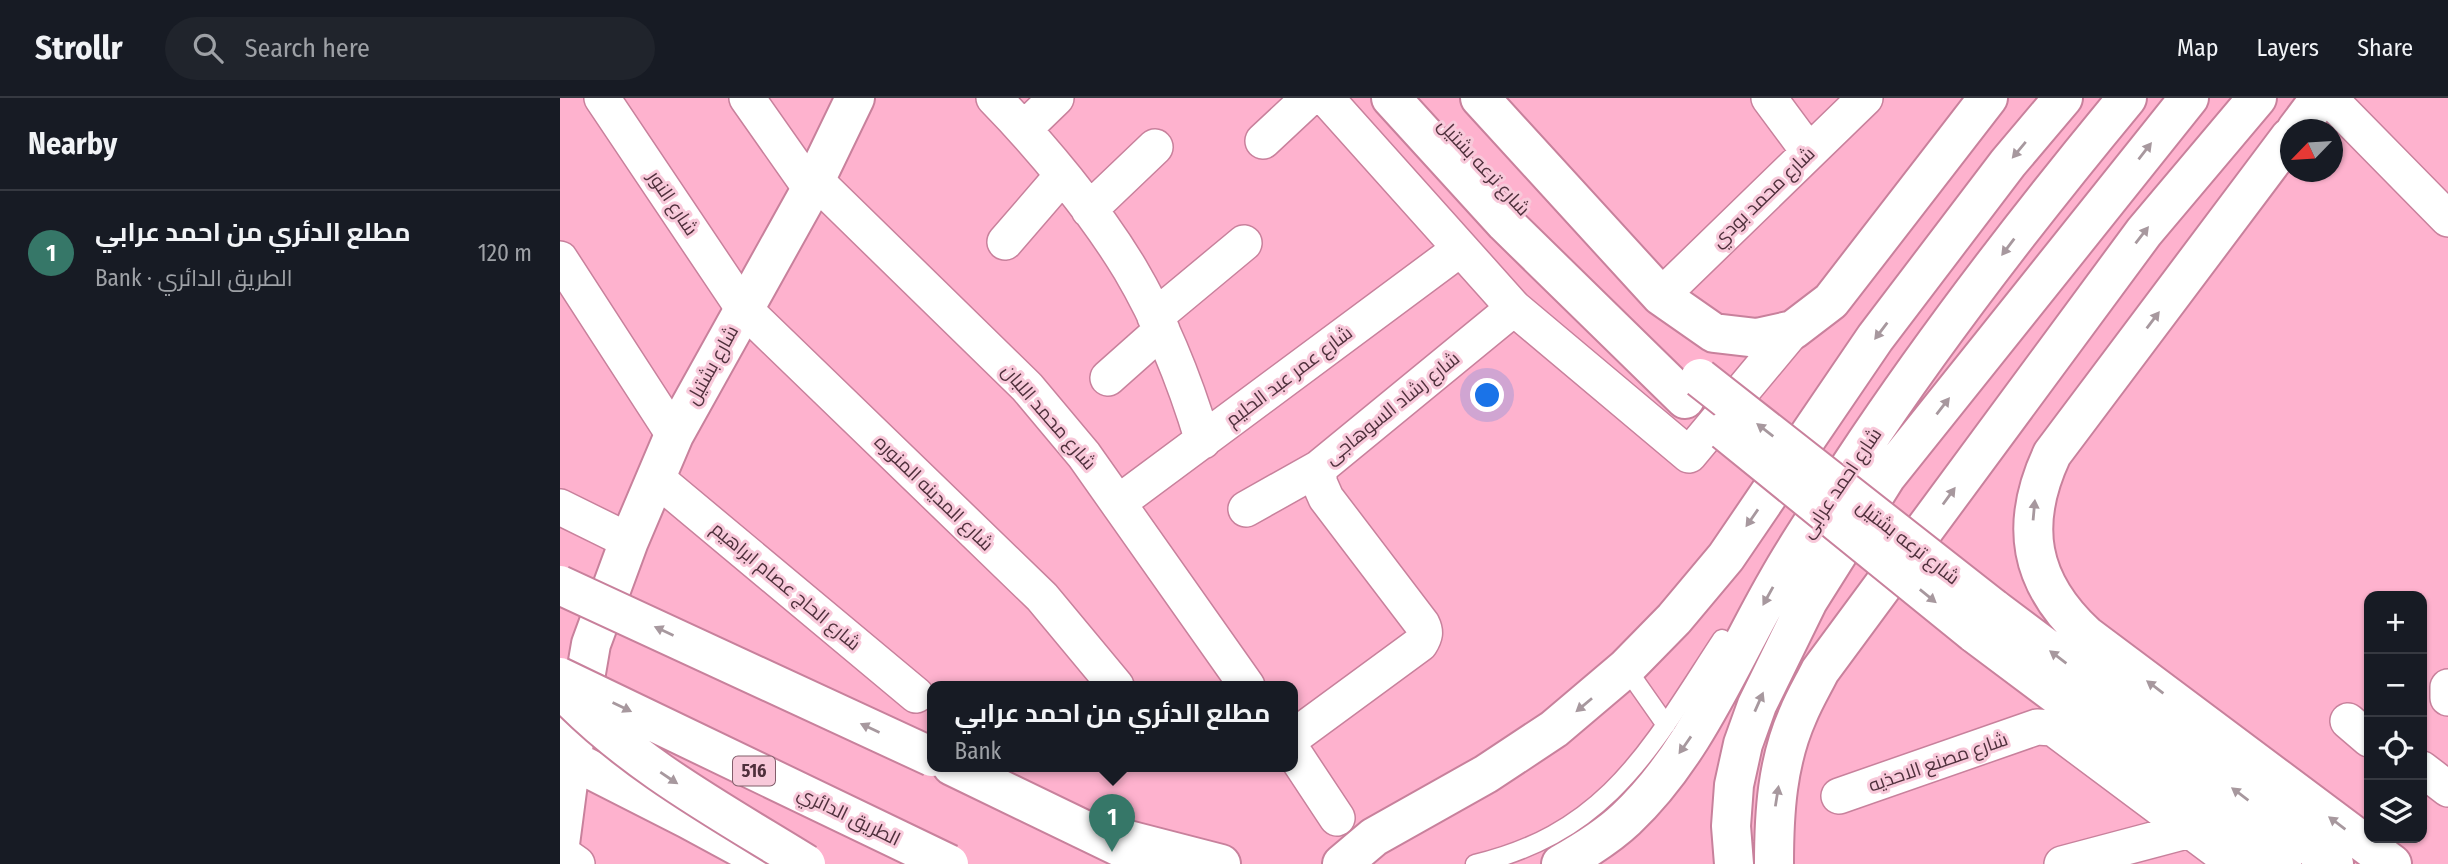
<!DOCTYPE html>
<meta charset="utf-8">
<style>
body{margin:0;font-family:"Fira Sans Condensed",Cairo,sans-serif;background:#20242c;color:#f1f3f6}
.controls{position:absolute;right:21px;bottom:21px;display:grid;overflow:hidden;border-radius:14px;box-shadow:0 2px 5px #0004}
.controls button{width:63px;height:63px;display:grid;place-items:center;padding:0;border:0;border-bottom:2px solid #363941;background:#171b24;color:#f1f3f6;font:35px sans-serif}
.compass{position:absolute;left:1720px;top:21px;width:63px;height:63px;border-radius:50%;background:#171b24;box-shadow:0 2px 5px #0004;rotate:245deg}
.you{position:absolute;left:928px;top:298px;width:24px;height:24px;margin:-18px;border:5px solid #fff;border-radius:50%;background:#1a73e8;box-shadow:0 0 0 10px #1a73e833}
.badge{display:grid;place-items:center;width:46px;height:46px;border-radius:50%;background:#367768;color:#fff;font-size:23px;font-weight:700}
.pin{position:absolute;translate:-50% -58px;filter:drop-shadow(0 2px 4px #0008)}
.pin::after{content:'';position:absolute;top:37px;width:24px;height:21px;background:inherit;clip-path:polygon(0 0,100% 0,50% 100%)}
.popup{position:absolute;left:367px;top:583px;width:371px;height:91px;box-sizing:border-box;display:grid;place-content:center;border-radius:14px;background:#171b24;filter:drop-shadow(0 2px 5px #0005);font-size:23px;white-space:nowrap;color:#9ea1a6}
.popup b{font-size:26px;color:#f1f3f6}
.popup::after{content:'';position:absolute;left:50%;top:100%;margin-left:-14px;border:14px solid transparent;border-top-color:#171b24}
.list{margin:0;padding:0;list-style:none}
h2{display:flex;justify-content:space-between;align-items:center;height:91px;margin:0;padding:0 28px;font-size:30px}
h2 small{font-size:23px;font-weight:400;color:#9ea1a6}
.list li{display:grid;grid-template-columns:46px 1fr auto;gap:21px;align-items:center;box-sizing:border-box;height:126px;padding:0 28px;border-top:2px solid #363941}
.list b{display:block;font-size:26px;white-space:nowrap}
.list p{margin:0;font-size:23px;white-space:nowrap;color:#9ea1a6}
.list em{font-size:23px;font-style:normal;color:#9ea1a6}
.icon{flex:none;width:38px;height:38px;fill:none;stroke:currentColor;stroke-width:2;stroke-linecap:round;stroke-linejoin:round}
.map{position:relative;flex:none;width:1888px;height:766px;overflow:hidden}
header{display:flex;align-items:center;gap:42px;box-sizing:border-box;height:98px;padding:0 35px;background:#171b24;border-bottom:2px solid #363941}
header strong{font-size:33px}
nav{display:flex;gap:38px;margin-inline-start:auto;font-size:24px}
.search{width:490px;height:63px;background:#20242c;display:flex;align-items:center;gap:18px;box-sizing:border-box;padding:0 24px;border-radius:38px;color:#9ea1a6;font-size:26px}
main{display:flex}
aside{flex:1;background:#171b24}
.map>svg:first-child{display:block}
.lines{fill:none;stroke-linecap:round;stroke-linejoin:round}
.service-casing{stroke:#c8819c;stroke-width:21}
.minor-casing{stroke:#c8819c;stroke-width:38}
.tertiary-casing{stroke:#c8819c;stroke-width:42}
.motorway-casing{stroke:#c8819c;stroke-width:42}
.service{stroke:#fff;stroke-width:18}
.minor{stroke:#fff;stroke-width:35}
.tertiary{stroke:#fff;stroke-width:38}
.motorway{stroke:#fff;stroke-width:38}
.tertiary-bridge-casing{stroke:#c8819c;stroke-width:42;stroke-linecap:butt}
.motorway-bridge-casing{stroke:#c8819c;stroke-width:42;stroke-linecap:butt}
.tertiary-bridge{stroke:#fff;stroke-width:38}
.motorway-bridge{stroke:#fff;stroke-width:38}
.oneway{fill:#a7989e}
.labels{text-anchor:middle;dominant-baseline:central;stroke-width:6;stroke-linejoin:round;paint-order:stroke}
.shield{fill:#f8c9da;stroke:#825e6b;stroke-width:2}
.shield-label{font-size:18px;font-weight:bold;fill:#4f303c}
.street-label{font-size:19px;fill:#4f303c;stroke:#f8c9da}
</style>
<header>
<strong>Strollr</strong>
<div class="search"><svg class="icon" aria-label="search" viewBox="0 0 24 24"><circle cx="10" cy="10" r="6"/><path d="M15 15l6 6"/></svg>Search here</div>
<nav><a>Map</a><a>Layers</a><a>Share</a></nav>
</header>
<main>
<aside>
<h2>Nearby<small></small></h2>
<ul class="list">
<li><span class="badge">1</span><div><b>مطلع الدئري من احمد عرابي</b><p>Bank · الطريق الدائري</p></div><em>120 m</em></li>
</ul>
</aside>
<div class="map">
<svg width="1888" height="766" viewBox="0 0 1888 766">
<rect width="100%" height="100%" fill="#feb2ce"/>
<g class="lines">
<!-- service casing -->
<g class="service-casing">
<path id="service" d="M1066 570 1106 627
M915 766C1050 734 1092 647 1162 541"/>
</g>
<!-- minor casing -->
<g class="minor-casing">
<path id="minor" d="M42 0 183 210 482 499 556 588
M187 0 251 91
M434 0C481 48 535 113 570 171 602 225 625 283 643 343
M766 0 954 210 1129 357 1233 232
M1209 0 1249 54
M1769 0 1888 121
M464 31 496 0
M703 43 749 0
M254 81 467 289 524 357 687 588
M529 112 595 49
M445 144 502 78
M0 161 114 337
M1101 198 1305 0
M595 219 684 145
M548 280 602 232
M96 380 356 597
M558 405 900 151
M0 409 69 443
M686 411 759 370
M1888 589V600
M1788 623 1809 641
M732 640 860 546C865 538 866 534 862 526L766 400 759 384V370L954 210
M732 652 777 720
M1862 671 1888 691
M1279 698 1477 629 1493 630 1675 766
M0 754 17 766
M1502 766 1630 732"/>
</g>
<!-- tertiary casing -->
<g class="tertiary-casing">
<path id="tertiary" d="M831 0 945 125 1125 301
M920 0 1101 198 1154 235 1197 240 1233 232 1271 203 1428 0
M1736 32 1760 0
M1730 39 1492 356C1459 427 1469 484 1526 537L1832 766
M1433 510 1774 766
M1414 535 1722 766
M0 656 128 721 211 766
M0 746 11 662 31 546 69 443 114 337 251 91 295 0"/>
</g>
<!-- motorway casing -->
<g class="motorway-casing">
<path id="motorway" d="M392 668 595 766
M568 742 661 766
M782 766 814 739 926 676 994 631 1066 570 1114 521 1166 459 1315 240 1448 65 1503 0
M1001 766C1024 753 1047 739 1066 721 1135 656 1170 565 1216 485 1239 443 1267 404 1293 364 1377 237 1470 117 1567 0
M1174 766 1171 728 1174 687 1183 646 1197 607 1248 503 1326 379 1629 0
M1214 766C1214 715 1217 664 1238 617 1244 602 1253 587 1260 573L1584 134 1697 0"/>
</g>
<!-- service -->
<use href="#service" class="service"/>
<!-- minor -->
<use href="#minor" class="minor"/>
<!-- tertiary -->
<use href="#tertiary" class="tertiary"/>
<!-- motorway -->
<use href="#motorway" class="motorway"/>
<!-- tertiary-bridge casing -->
<g class="tertiary-bridge-casing">
<path id="tertiary-bridge" d="M1140 280 1433 510
M1165 333 1414 535"/>
</g>
<!-- motorway-bridge casing -->
<g class="motorway-bridge-casing">
<path id="motorway-bridge" d="M0 487 372 659
M0 579 389 766
M4 594C73 666 162 714 246 766"/>
</g>
<!-- tertiary-bridge -->
<use href="#tertiary-bridge" class="tertiary-bridge"/>
<!-- motorway-bridge -->
<use href="#motorway-bridge" class="motorway-bridge"/>
</g>
<!-- one-way arrows -->
<defs><path id="oneway-solid" d="M-6-.8H1V-3.2L6.5 0L1 3.2V.8H-6Z" transform="scale(1.75)"/></defs>
<g class="oneway">
<use href="#oneway-solid" transform="translate(1459 52) rotate(130)"/>
<use href="#oneway-solid" transform="translate(1585 53) rotate(-52)"/>
<use href="#oneway-solid" transform="translate(1582 137) rotate(-52)"/>
<use href="#oneway-solid" transform="translate(1448 149) rotate(127)"/>
<use href="#oneway-solid" transform="translate(1593 222) rotate(-53)"/>
<use href="#oneway-solid" transform="translate(1321 233) rotate(127)"/>
<use href="#oneway-solid" transform="translate(1383 308) rotate(-52)"/>
<use href="#oneway-solid" transform="translate(1205 332) rotate(-142)"/>
<use href="#oneway-solid" transform="translate(1389 398) rotate(-54)"/>
<use href="#oneway-solid" transform="translate(1474 412) rotate(-85)"/>
<use href="#oneway-solid" transform="translate(1192 420) rotate(125)"/>
<use href="#oneway-solid" transform="translate(1208 498) rotate(119)"/>
<use href="#oneway-solid" transform="translate(1368 498) rotate(39)"/>
<use href="#oneway-solid" transform="translate(104 533) rotate(-155)"/>
<use href="#oneway-solid" transform="translate(1498 559) rotate(-143)"/>
<use href="#oneway-solid" transform="translate(1595 589) rotate(-143)"/>
<use href="#oneway-solid" transform="translate(1199 604) rotate(-66)"/>
<use href="#oneway-solid" transform="translate(1024 607) rotate(140)"/>
<use href="#oneway-solid" transform="translate(62 609) rotate(26)"/>
<use href="#oneway-solid" transform="translate(310 630) rotate(-155)"/>
<use href="#oneway-solid" transform="translate(1125 647) rotate(125)"/>
<use href="#oneway-solid" transform="translate(109 680) rotate(34)"/>
<use href="#oneway-solid" transform="translate(1680 696) rotate(-143)"/>
<use href="#oneway-solid" transform="translate(1217 698) rotate(-81)"/>
<use href="#oneway-solid" transform="translate(1777 725) rotate(-143)"/>
</g>
<g class="labels">
<!-- shield labels -->
<rect class="shield" x="173" y="658.5" width="42" height="29" rx="5"/>
<g class="shield-label">
<text x="194" y="673">516</text>
</g>
<!-- street labels -->
<g class="street-label">
<text transform="translate(924 69) rotate(47)">شارع ترعه بشتيل</text>
<text transform="translate(1203 99) rotate(-44)">شارع محمد بودي</text>
<text transform="translate(113 105) rotate(56)">شارع النور</text>
<text transform="translate(152 267) rotate(-61)">شارع بشتيل</text>
<text transform="translate(729 278) rotate(-37)">شارع عمر عبد الحليم</text>
<text transform="translate(832 310) rotate(-39)">شارع رشاد السوهاجى</text>
<text transform="translate(489 319) rotate(49)">شارع محمد اللبان</text>
<text transform="translate(1281 385) rotate(-56)">شارع احمد عرابى</text>
<text transform="translate(374 395) rotate(44)">شارع المدينه المنوره</text>
<text transform="translate(1348 444) rotate(38)">شارع ترعه بشتيل</text>
<text transform="translate(226 488) rotate(40)">شارع الحاج عصام ابراهيم</text>
<text transform="translate(1378 664) rotate(-19)">شارع مصنع الاحذيه</text>
<text transform="translate(289 718) rotate(26)">الطريق الدائري</text>
</g>
</g>
</svg>
<div class="controls">
<button>+</button>
<button>−</button>
<button><svg class="icon" aria-label="locate" viewBox="0 0 24 24"><circle cx="12" cy="12" r="6"/><path d="M12 2v4M12 18v4M2 12h4M18 12h4"/></svg></button>
<button><svg class="icon" aria-label="layers" viewBox="0 0 24 24"><path d="M12 4l9 5-9 5-9-5zM3 14l9 5 9-5"/></svg></button>
</div>
<svg class="compass" viewBox="-18 -18 36 36"><path d="M0-13l5 13h-10z" fill="#e53935"/><path d="M0 13l5-13h-10z" fill="#9ea1a6"/></svg>
<div class="you"></div>
<div class="pin badge" style="left:552px;top:754px">1</div>
<div class="popup"><b>مطلع الدئري من احمد عرابي</b>Bank</div>
</div>
</main>
